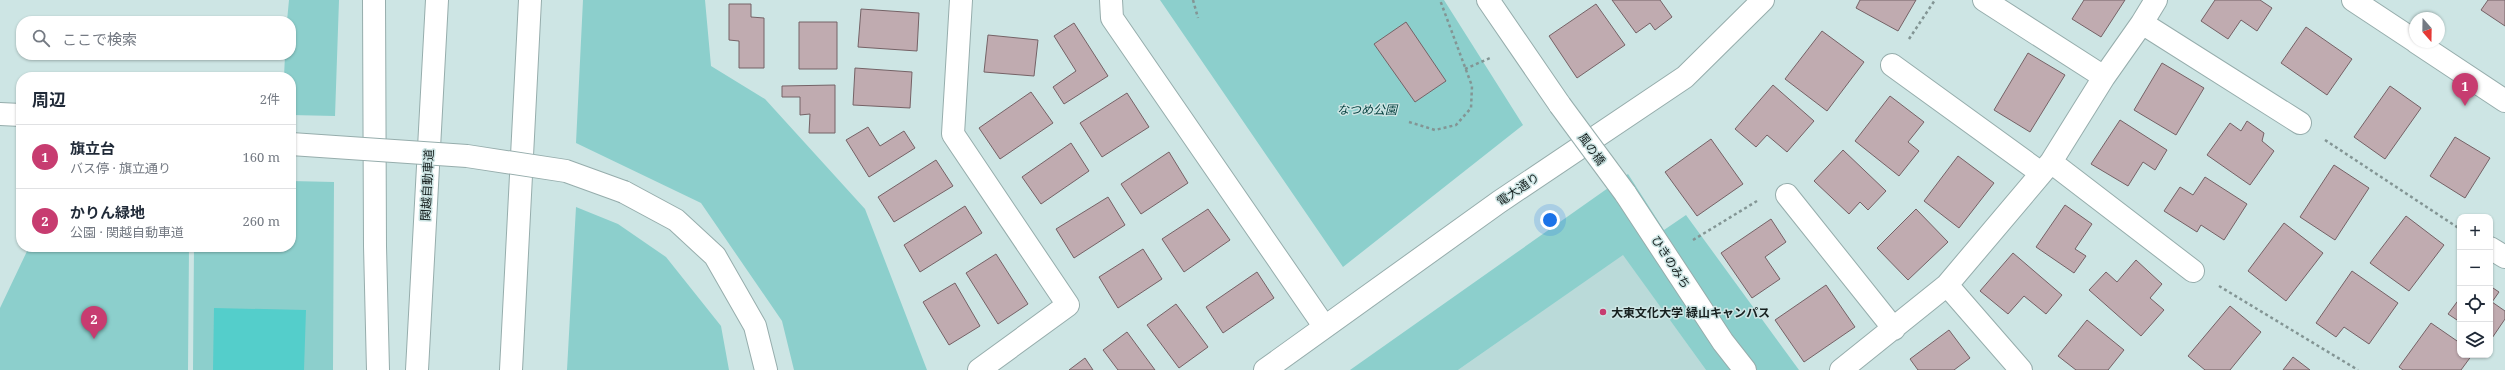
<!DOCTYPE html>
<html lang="ja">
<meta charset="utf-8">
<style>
body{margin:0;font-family:"Noto Serif","Noto Sans JP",serif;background:#f6f6f7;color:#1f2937}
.controls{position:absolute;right:12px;bottom:12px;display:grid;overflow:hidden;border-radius:8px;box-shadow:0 1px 3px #0004}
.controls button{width:36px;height:36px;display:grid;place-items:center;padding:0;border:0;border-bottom:1px solid #e0e1e3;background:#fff;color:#1f2937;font:20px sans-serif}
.compass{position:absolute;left:2409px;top:12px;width:36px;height:36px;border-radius:50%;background:#fff;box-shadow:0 1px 3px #0004;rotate:160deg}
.you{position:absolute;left:1550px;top:220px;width:14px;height:14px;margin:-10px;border:3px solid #fff;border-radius:50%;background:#1a73e8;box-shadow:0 0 0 6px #1a73e833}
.badge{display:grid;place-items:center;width:26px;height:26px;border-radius:50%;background:#c73c70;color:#fff;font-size:13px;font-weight:700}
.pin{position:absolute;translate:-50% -33px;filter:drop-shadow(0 1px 2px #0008)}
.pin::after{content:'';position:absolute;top:21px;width:14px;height:12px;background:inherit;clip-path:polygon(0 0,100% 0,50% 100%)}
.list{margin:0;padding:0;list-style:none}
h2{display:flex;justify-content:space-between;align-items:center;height:52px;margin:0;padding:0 16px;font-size:17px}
h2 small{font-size:13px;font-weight:400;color:#747a83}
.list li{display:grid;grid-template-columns:26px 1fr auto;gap:12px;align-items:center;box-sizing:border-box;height:64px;padding:0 16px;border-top:1px solid #e0e1e3}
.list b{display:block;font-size:15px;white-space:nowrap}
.list p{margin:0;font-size:13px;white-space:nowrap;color:#747a83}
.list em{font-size:13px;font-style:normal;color:#747a83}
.icon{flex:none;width:22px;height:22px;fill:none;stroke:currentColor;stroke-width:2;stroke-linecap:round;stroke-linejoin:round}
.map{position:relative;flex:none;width:2505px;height:370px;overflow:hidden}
.search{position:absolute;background:#fff;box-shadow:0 1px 3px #0004;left:16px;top:16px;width:280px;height:44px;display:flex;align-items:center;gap:10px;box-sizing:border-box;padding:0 14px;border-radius:16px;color:#747a83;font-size:15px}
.panel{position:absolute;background:#fff;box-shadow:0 1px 3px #0004;left:16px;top:72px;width:280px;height:180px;border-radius:16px}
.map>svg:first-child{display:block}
.built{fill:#badad9}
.green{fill:#8ccfcc}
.water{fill:#54cecb}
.building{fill:#c0abb0;stroke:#756266}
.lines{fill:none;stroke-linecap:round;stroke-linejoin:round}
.service-casing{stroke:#96adac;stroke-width:24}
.pedestrian-casing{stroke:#96adac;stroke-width:24}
.minor-casing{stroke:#96adac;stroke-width:24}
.tertiary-casing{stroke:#96adac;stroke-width:24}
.motorway-casing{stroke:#96adac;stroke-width:24}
.path{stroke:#839594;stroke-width:2.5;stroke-dasharray:3 3;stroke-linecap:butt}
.service{stroke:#fff;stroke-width:22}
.pedestrian{stroke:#fff;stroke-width:22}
.minor{stroke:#fff;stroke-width:22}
.tertiary{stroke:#fff;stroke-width:22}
.motorway{stroke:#fff;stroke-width:22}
.pedestrian-bridge-casing{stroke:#96adac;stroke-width:24;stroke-linecap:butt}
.motorway-bridge-casing{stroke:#96adac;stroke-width:24;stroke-linecap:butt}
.pedestrian-bridge{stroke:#fff;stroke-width:22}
.motorway-bridge{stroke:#fff;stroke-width:22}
.poi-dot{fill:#c73c70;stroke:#cde5e4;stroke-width:1.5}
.labels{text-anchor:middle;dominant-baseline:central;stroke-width:3;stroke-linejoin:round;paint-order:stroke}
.park-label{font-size:12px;font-style:italic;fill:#003c3b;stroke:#cde5e4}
.street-label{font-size:12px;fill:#161f1e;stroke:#cde5e4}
.poi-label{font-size:12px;font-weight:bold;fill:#161f1e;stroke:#cde5e4;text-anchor:start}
</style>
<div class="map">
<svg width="2505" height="370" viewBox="0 0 2505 370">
<rect width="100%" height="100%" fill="#cde5e4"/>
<!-- built -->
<path class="built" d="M1623 254 1706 370H1458Z"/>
<!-- green -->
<path class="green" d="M289 0H339L335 116 291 115V77H284L285 55H291V21H287Z
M583 0H705L711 66 765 99 865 209 927 370H794L782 321 701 203 576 143Z
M1160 0H1444L1523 125 1343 267Z
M1628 174 1664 230 1686 215 1799 370H1706L1623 255 1458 370H1350Z
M291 181 334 182 333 370H193L194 247H291Z
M576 207 618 224 666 257 721 326 729 370H567Z
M29 247H189L188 370H0V308Z"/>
<!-- water -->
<path class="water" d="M214 308 306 310 304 370H213Z"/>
<!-- building -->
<path class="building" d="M1612 0H1660L1672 17 1655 30 1650 23 1636 33Z
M1860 0H1916L1898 31 1856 8Z
M2084 0H2125L2101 37 2072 19Z
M2215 0H2260L2272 8 2257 31 2241 20 2228 39 2201 21Z
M2488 0H2505V26L2481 10Z
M729 4H751V17L764 18V68H739V41L729 40Z
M1596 4 1625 45 1577 78 1549 36Z
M861 9 919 13 917 51 858 47Z
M799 22H837V69H799Z
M1406 22 1446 81 1415 102 1374 44Z
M1074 23 1108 76 1064 104 1053 87 1076 71 1054 36Z
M2306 27 2352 59 2327 95 2281 63Z
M1822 31 1864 62 1827 111 1785 79Z
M988 35 1038 40 1034 76 984 72Z
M2028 53 2065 75 2030 132 1994 110Z
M2162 63 2204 88 2176 135 2134 110Z
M855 68 912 72 910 108 853 105Z
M835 85V133H809L810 114 800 115V97H782V86Z
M1773 85 1814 121 1787 152 1767 135 1756 147 1735 129Z
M2390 86 2421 108 2385 159 2354 137Z
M1031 92 1053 123 1000 159 979 128Z
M1127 93 1149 127 1102 157 1080 123Z
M1890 96 1924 122 1908 142 1919 151 1899 176 1855 141Z
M2120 120 2167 150 2155 170 2143 162 2128 186 2091 164Z
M2247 121 2264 133 2262 141 2274 151 2250 185 2207 155 2230 123 2241 131Z
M868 127 880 146 904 131 915 148 869 177 846 140Z
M2455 137 2490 158 2465 198 2430 176Z
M1711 139 1743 184 1697 216 1665 172Z
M1071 143 1089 171 1041 204 1022 177Z
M1843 150 1886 191 1868 210 1860 202 1849 214 1814 181Z
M1169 152 1188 183 1141 214 1121 184Z
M1958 156 1994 183 1959 228 1924 201Z
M936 160 953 186 894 222 878 197Z
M2334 165 2369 188 2335 240 2300 217Z
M2205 177 2247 204 2224 240 2201 225 2197 232 2164 211 2180 187 2193 195Z
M1108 197 1125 225 1074 258 1056 229Z
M2065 205 2092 224 2075 249 2086 256 2074 273 2036 247Z
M965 206 982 233 920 272 904 245Z
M1208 209 1230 240 1184 272 1162 239Z
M1916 209 1948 242 1908 280 1877 248Z
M2406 216 2444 245 2409 291 2370 263Z
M1771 219 1786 242 1765 257 1780 279 1752 298 1721 253Z
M2284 223 2323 253 2286 301 2248 271Z
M1143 249 1162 279 1118 308 1099 277Z
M2013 253 2062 295 2046 314 2024 296 2008 314 1980 291Z
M996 254 1028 304 998 324 966 273Z
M2136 260 2162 284 2150 298 2164 310 2141 336 2089 290 2106 272 2117 282Z
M2352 271 2398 303 2369 344 2344 327 2336 337 2316 323Z
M1257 272 1274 298 1223 333 1206 307Z
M955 283 980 326 949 345 923 302Z
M1826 285 1855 327 1804 362 1775 320Z
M2490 286 2499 292 2492 302 2505 311V319L2490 341Z
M2460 298V322L2448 314Z
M1176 304 1208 347 1179 368 1147 325Z
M2230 306 2261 332 2230 370H2205L2188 356Z
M2087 320 2124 350 2108 370H2076L2058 356Z
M2431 323 2460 343V355H2472L2461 370H2403L2399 367Z
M1949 330 1970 358 1954 370H1918L1910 359Z
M1127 332 1155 370H1118L1103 350Z
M2293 357 2310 370H2283Z
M1085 358 1093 370H1069Z"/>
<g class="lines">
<!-- service casing -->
<g class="service-casing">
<path id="service" d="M0 114 21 115"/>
</g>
<!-- pedestrian casing -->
<g class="pedestrian-casing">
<path id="pedestrian" d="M1488 0 1560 105
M1625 193 1723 342 1745 370"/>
</g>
<!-- minor casing -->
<g class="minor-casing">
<path id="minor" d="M961 0 953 134 1068 305 979 370
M1111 0 1112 18 1324 326
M1984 0 2104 77
M2142 23 2300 123
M1892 65 2041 173
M2051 162 2193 271
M1787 195 1894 329
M2490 248 2505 257
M1947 285 2021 370
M1841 370 1947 285 2051 162 2104 77 2142 23 2156 0"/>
</g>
<!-- tertiary casing -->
<g class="tertiary-casing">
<path id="tertiary" d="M2353 0 2415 41
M2416 42 2505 101
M1265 370 1499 202 1685 77 1763 0"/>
</g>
<!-- motorway casing -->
<g class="motorway-casing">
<path id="motorway" d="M374 0 375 246 378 370
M624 192 676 220 715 256 755 326 766 370
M417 370 437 0
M511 370 530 0"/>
</g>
<!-- path -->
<path class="path" d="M1193 0 1198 18
M1909 39 1935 0
M1465 69 1490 58
M1409 122 1435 130 1456 125 1471 108 1472 86 1440 0
M2325 140 2460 229
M1693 240 1757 201
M2219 286 2358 370"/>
<!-- service -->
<use href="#service" class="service"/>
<!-- pedestrian -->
<use href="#pedestrian" class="pedestrian"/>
<!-- minor -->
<use href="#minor" class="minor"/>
<!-- tertiary -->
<use href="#tertiary" class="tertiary"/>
<!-- motorway -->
<use href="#motorway" class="motorway"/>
<!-- pedestrian-bridge casing -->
<g class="pedestrian-bridge-casing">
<path id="pedestrian-bridge" d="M1560 105 1625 193"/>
</g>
<!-- motorway-bridge casing -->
<g class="motorway-bridge-casing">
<path id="motorway-bridge" d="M291 144 467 156 566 171 624 192"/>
</g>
<!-- pedestrian-bridge -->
<use href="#pedestrian-bridge" class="pedestrian-bridge"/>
<!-- motorway-bridge -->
<use href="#motorway-bridge" class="motorway-bridge"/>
</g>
<!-- markers -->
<circle class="poi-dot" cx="1603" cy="312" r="4"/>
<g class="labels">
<!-- park labels -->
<g class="park-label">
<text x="1367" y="109">なつめ公園</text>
</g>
<!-- street labels -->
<g class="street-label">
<text transform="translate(1592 149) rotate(54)">風の橋</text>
<text transform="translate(427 185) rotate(-87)">関越自動車道</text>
<text transform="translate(1518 189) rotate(-34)">電大通り</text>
<text transform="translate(1671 262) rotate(57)">ひきのみち</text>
</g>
<!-- poi labels -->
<g class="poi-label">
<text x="1611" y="312">大東文化大学 緑山キャンパス</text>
</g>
</g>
</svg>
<div class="controls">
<button>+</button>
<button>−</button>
<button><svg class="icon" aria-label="locate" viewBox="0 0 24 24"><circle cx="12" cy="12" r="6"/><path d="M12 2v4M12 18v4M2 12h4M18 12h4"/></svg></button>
<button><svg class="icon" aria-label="layers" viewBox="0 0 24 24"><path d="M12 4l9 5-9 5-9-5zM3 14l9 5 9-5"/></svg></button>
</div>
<svg class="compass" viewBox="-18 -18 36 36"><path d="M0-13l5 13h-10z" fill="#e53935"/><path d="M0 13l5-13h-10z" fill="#747a83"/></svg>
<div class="you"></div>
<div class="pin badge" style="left:2465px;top:106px">1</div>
<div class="pin badge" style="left:94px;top:339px">2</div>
<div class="search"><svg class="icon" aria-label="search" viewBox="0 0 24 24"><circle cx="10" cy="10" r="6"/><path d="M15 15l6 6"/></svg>ここで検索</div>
<section class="panel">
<h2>周辺<small>2件</small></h2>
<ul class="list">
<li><span class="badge">1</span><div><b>旗立台</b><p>バス停 · 旗立通り</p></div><em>160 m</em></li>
<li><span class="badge">2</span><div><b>かりん緑地</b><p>公園 · 関越自動車道</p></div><em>260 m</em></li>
</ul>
</section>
</div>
